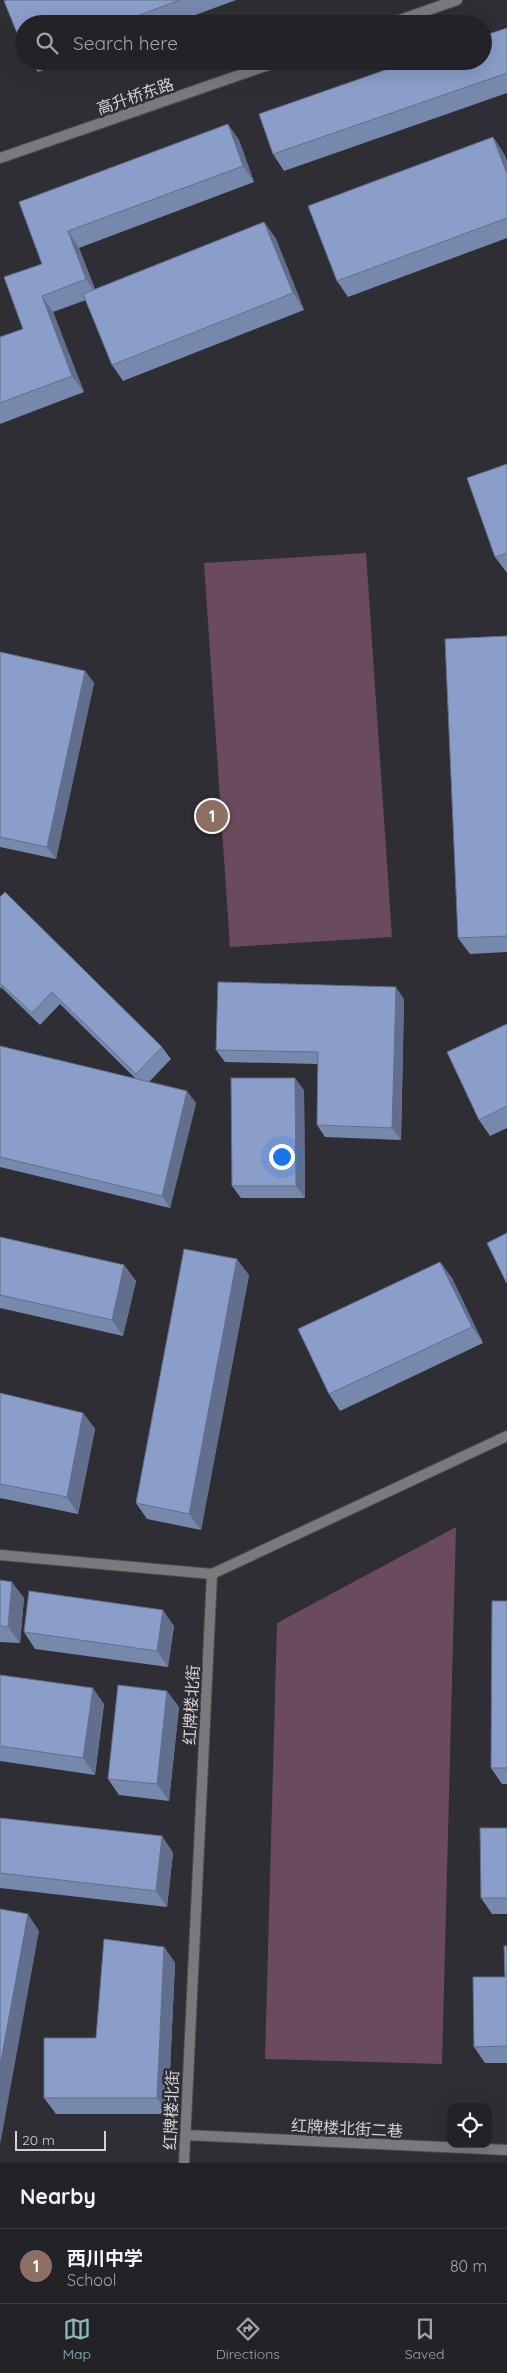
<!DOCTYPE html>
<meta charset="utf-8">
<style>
body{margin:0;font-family:Quicksand,"Noto Sans SC",sans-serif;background:#2e2f33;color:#f1f3f6}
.controls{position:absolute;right:15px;bottom:15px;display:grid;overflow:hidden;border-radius:10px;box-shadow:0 5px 20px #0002}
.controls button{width:45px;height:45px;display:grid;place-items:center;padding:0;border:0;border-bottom:1px solid #3f3f44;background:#222227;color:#f1f3f6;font:25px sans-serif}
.scale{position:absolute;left:15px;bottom:12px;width:91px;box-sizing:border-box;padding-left:5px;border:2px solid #d3d2d6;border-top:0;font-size:14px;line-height:18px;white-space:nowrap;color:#d3d2d6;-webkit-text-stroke:4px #2e2e34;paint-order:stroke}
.you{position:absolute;left:281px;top:1156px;width:18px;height:18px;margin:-12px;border:4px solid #fff;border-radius:50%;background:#1a73e8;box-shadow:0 0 0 8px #1a73e833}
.badge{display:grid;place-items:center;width:32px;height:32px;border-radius:50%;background:#8bbbb9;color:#fff;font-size:16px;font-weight:700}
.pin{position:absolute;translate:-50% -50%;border:2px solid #fff;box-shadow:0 1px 5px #0006}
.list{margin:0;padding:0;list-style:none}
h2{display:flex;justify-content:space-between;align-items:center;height:65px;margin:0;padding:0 20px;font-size:21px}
h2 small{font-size:16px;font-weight:400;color:#a2a4a7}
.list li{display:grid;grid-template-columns:32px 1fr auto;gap:15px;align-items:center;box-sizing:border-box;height:75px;padding:0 20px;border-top:1px solid #3f3f44}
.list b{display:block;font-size:19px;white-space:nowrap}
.list p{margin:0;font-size:16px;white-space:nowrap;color:#a2a4a7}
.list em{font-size:16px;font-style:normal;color:#a2a4a7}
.icon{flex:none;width:28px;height:28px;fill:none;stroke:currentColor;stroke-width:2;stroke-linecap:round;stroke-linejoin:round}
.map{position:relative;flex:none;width:507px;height:2163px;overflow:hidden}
.search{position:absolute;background:#222227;box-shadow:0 5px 20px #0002;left:15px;right:15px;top:15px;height:55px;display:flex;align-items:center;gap:12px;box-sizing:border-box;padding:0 18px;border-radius:28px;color:#a2a4a7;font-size:19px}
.sheet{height:140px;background:#222227}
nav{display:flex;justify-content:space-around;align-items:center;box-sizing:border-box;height:70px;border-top:1px solid #3f3f44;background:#222227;font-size:14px;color:#a2a4a7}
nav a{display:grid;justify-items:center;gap:2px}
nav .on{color:#8bbbb9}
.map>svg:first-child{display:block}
.green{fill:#6a4a5d}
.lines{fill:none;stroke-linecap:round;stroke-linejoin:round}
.minor-casing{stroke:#4c4c51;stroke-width:12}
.tertiary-casing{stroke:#4c4c51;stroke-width:12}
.minor{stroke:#7b797b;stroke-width:10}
.tertiary{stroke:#7b797b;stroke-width:10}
.wall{fill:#7788ad}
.shaded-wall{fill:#616f8d}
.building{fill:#8a9ec9;stroke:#616f8d}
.labels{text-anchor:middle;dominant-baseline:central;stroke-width:5;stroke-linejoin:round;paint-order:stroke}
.street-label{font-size:16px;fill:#d3d2d6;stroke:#2e2e34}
</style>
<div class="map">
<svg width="507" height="2163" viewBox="0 0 507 2163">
<rect width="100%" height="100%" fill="#2e2e34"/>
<!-- green -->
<path class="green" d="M366 553 392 937 230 947 204 563Z
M456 1527 442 2064 265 2059 277 1623Z"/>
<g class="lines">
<!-- minor casing -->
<g class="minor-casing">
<path id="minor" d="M0 1555 212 1574
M212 1574 507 1436
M185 2135 507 2150
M184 2163 212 1574"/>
</g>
<!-- tertiary casing -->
<g class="tertiary-casing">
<path id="tertiary" d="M388 24 457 0
M0 158 280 61"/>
</g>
<!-- minor -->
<use href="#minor" class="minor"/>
<!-- tertiary -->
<use href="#tertiary" class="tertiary"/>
</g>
<!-- wall -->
<path class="wall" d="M7 0H236L171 24H24Z
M507 28V93L284 171 273 154Z
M30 61H68L38 72Z
M493 137 504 154 507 161V238L348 297 337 281Z
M239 140 254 182 79 248 95 289 264 222 276 239 304 310 123 381 112 365 86 300 53 312 84 392 0 424V337L23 329 42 264 19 202Z
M507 464V573L495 557Z
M507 636V952L470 954 458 938Z
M0 652 85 671 94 683 56 859 0 847Z
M0 897 162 1047 171 1059 149 1082 196 1103 170 1208 0 1167V1046L136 1079 60 1004 40 1025 1 987 0 990Z
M404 999 401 1140 325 1137 317 1125 318 1064 225 1062 216 1050Z
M507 1024V1128L490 1136 479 1120Z
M304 1090 305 1198H241L232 1186Z
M0 1237 124 1265 136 1281 123 1336 0 1308Z
M440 1262 452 1278 483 1343 340 1411 329 1394Z
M249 1275 201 1530 147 1519 136 1503Z
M0 1393 83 1413 95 1429 78 1514 0 1498Z
M0 1580 24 1598 20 1643 0 1642Z
M507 1601V1784H502L491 1768Z
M174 1626 168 1667 35 1649 24 1632Z
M0 1675 104 1704 95 1775 0 1761Z
M179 1707 169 1801 119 1795 108 1779Z
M0 1818 162 1836 173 1853 167 1907 0 1888Z
M507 1828V1914H492L481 1898Z
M507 1946V2063H485L474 2047 505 1977Z
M164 1947 175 1963 168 2114H56L44 2098 96 2038Z"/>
<!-- shaded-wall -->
<path class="shaded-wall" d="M228 124 239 140 254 182 243 166Z
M493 137 504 154 507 161V174Z
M264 222 276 239 304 310 293 293Z
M68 231 79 248 97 296 86 279Z
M42 296 53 312 84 392 72 376Z
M85 671 94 683 56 859 47 847Z
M396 987 404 999 401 1140 392 1128Z
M295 1078 304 1090 305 1198 296 1186Z
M187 1091 196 1103 170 1208 162 1196Z
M237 1259 249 1275 201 1530 189 1514Z
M440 1262 452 1278 483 1343 472 1327Z
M124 1265 136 1281 123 1336 112 1320Z
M83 1413 95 1429 78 1514 67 1497Z
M12 1582 24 1598 20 1643 8 1627Z
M163 1610 174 1626 168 1667 157 1651Z
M93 1688 104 1704 95 1775 83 1758Z
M167 1691 179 1707 169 1801 157 1784Z
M162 1836 173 1853 167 1907 156 1891Z
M28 1914 39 1931 0 2145V2066Z
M164 1947 175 1963 168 2114 157 2098Z"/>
<!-- building -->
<path class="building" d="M7 0H180L115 24H24V50L4 1Z
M507 28V73L273 154 259 114 411 61H483V36Z
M228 124 243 166 68 231 86 279 42 296 72 376 0 403V337L23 329 4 277 42 264 19 202Z
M493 137 507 174V218L337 281 308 206Z
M264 222 293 293 112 365 83 294Z
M507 464V553L495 557 467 478Z
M507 636V936L458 938 445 639Z
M0 652 85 671 47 847 0 837Z
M5 892 162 1047 136 1074 52 992 32 1013 0 983V897Z
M218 982 396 987 392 1128 317 1125 318 1052 216 1050Z
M507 1024V1106L479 1120 447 1052Z
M0 1046 187 1091 162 1196 0 1157Z
M231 1078H295L296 1186H232Z
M507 1233V1284L487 1243Z
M0 1237 124 1265 112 1320 0 1295Z
M184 1249 237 1259 189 1514 136 1503Z
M440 1262 472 1327 329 1394 298 1329Z
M0 1393 83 1413 67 1497 0 1484Z
M0 1580 12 1582 8 1627 0 1626Z
M29 1591 163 1610 157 1651 24 1632Z
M492 1601H507V1768H491Z
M0 1675 93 1688 83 1758 0 1746Z
M118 1685 167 1691 157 1784 108 1779Z
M0 1818 162 1836 156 1891 0 1873Z
M480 1828H507V1898H481Z
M0 1909 28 1914 0 2066Z
M104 1939 164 1947 157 2098H44V2038H96Z
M504 1946H507V2046L474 2047 473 1977H505Z"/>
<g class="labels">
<!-- street labels -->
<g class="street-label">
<text transform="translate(135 96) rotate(-19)">高升桥东路</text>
<text transform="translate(191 1705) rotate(-87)">红牌楼北街</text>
<text transform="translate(171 2110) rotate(-88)">红牌楼北街</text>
<text transform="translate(347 2128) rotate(3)">红牌楼北街二巷</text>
</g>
</g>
</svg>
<div class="controls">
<button><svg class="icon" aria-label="locate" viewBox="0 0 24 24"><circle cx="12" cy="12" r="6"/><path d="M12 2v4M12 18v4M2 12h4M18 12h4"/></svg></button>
</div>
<div class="scale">20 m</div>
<div class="you"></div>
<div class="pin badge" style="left:212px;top:816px;background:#8d6e63">1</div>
<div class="search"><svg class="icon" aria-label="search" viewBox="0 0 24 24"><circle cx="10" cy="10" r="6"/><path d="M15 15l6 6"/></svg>Search here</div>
</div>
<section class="sheet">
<h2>Nearby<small></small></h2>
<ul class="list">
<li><span class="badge" style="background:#8d6e63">1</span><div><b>西川中学</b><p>School</p></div><em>80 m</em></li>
</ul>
</section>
<nav>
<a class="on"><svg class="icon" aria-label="map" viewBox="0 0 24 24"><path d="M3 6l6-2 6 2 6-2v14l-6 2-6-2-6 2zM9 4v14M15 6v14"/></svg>Map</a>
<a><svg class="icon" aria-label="directions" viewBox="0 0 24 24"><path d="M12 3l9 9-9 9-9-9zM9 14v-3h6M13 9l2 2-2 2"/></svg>Directions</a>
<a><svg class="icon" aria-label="saved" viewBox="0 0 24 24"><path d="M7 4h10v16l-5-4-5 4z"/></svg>Saved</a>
</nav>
